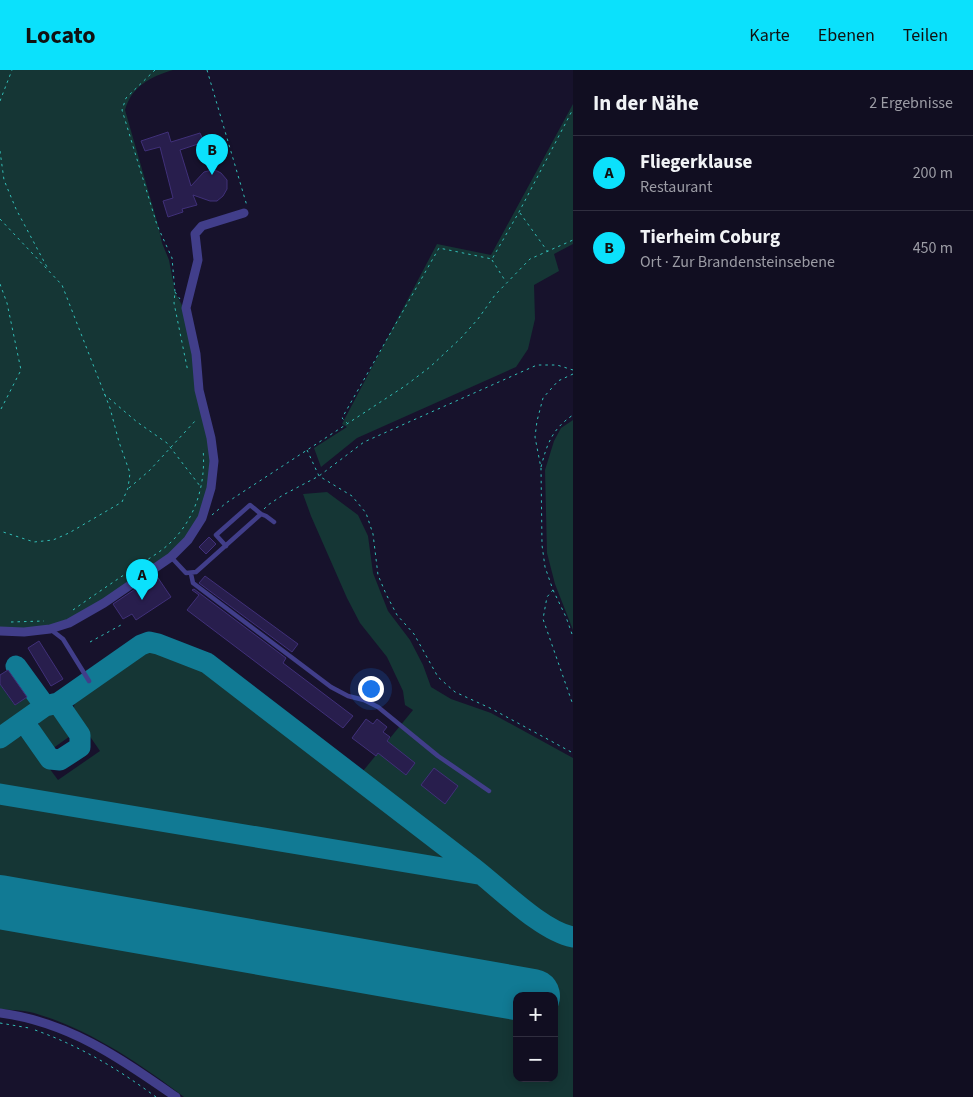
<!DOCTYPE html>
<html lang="de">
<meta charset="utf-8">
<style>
body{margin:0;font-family:"Source Sans 3",sans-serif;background:#1e1c2e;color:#f1f3f6}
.controls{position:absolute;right:15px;bottom:15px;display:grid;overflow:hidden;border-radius:10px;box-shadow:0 2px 12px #0003}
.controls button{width:45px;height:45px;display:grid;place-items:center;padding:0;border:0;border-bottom:1px solid #302e3f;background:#110e21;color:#f1f3f6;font:25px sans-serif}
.you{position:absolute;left:370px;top:618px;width:18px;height:18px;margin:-12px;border:4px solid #fff;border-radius:50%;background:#1a73e8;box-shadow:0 0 0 8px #1a73e833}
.badge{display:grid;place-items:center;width:32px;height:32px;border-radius:50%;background:#0be1fc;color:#111;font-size:16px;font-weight:700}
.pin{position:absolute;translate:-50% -41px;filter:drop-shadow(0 1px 2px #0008)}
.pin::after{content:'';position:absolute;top:26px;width:18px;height:15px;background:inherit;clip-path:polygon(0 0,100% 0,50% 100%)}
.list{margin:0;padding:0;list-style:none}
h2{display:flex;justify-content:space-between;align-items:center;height:65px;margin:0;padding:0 20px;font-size:21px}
h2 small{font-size:16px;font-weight:400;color:#9c9ca5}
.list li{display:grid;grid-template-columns:32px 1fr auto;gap:15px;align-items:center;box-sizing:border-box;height:75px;padding:0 20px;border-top:1px solid #302e3f}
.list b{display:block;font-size:19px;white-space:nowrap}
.list p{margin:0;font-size:16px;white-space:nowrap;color:#9c9ca5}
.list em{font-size:16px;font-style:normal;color:#9c9ca5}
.map{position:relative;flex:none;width:573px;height:1027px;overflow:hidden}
header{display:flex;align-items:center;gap:30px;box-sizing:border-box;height:70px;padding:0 25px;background:#0be1fc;color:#111}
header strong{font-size:24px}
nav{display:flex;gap:28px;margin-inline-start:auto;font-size:18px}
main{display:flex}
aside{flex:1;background:#110e21}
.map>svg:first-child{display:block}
.green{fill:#153635;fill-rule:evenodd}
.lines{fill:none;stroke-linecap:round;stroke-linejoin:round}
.taxiway{stroke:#117a94;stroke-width:21}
.runway{stroke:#117a94;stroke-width:54}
.building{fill:#281e4d;stroke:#403079}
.path{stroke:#32beb7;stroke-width:1;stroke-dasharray:2.5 4;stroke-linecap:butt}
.service{stroke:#413e8a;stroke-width:4.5}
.minor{stroke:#413e8a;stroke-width:9}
</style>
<header>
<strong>Locato</strong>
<nav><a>Karte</a><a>Ebenen</a><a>Teilen</a></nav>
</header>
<main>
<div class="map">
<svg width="573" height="1027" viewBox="0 0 573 1027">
<rect width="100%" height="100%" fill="#17122c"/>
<!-- green -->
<path class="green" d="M0 0H173C150 7 132 16 125 40L158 155 162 173 169 190 175 222 184 239 213 391 200 448 181 477 105 531 57 557 0 560Z
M573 34V174L554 184 559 201 534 215 535 249 528 279 516 297 357 368 321 397 314 378 347 357 342 354 437 174 491 185Z
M573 350V560L555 514 547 483 545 400 554 371 561 358Z
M327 422 358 445 368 466 373 503 388 541 410 570 423 595 431 617 451 629 491 643 573 688V1027H184C139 993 89 959 34 943 23 940 11 940 0 939V677L15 667 23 666 29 671 58 710 100 681 73 642 75 631 144 580C166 578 190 590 210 599L354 712 413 640 405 635 403 621 387 587 360 553 347 528 311 446 303 424ZM517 926H554V1008H517Z
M0 614 15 635 33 623 37 631 35 635 4 657 0 658Z
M50 643 59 645 73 664 52 679 39 660V651Z"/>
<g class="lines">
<!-- taxiway -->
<path class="taxiway" d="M16 596 45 636
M24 652 50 689 60 690 80 677V665L58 633
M0 668 45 636 58 633 141 575 149 572 158 574 207 593C295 661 383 729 471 796 499 817 541 861 573 867
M0 724 478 804"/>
<!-- runway -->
<path class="runway" d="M0 832 533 926"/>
</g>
<!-- building -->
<path class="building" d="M168 62 171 72 200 63 204 72 180 80 191 116 204 102 212 100 217 101 221 103 227 110V119L223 126 217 131H210L193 125 197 135 182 139 183 142 168 147 163 131 173 128 160 77 145 81 141 71Z
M209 467 216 474 206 484 199 477Z
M156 505 171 527 136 550 132 544 123 549 113 534Z
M205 506 298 574 292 582 199 513Z
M194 519 286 588 283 593 353 646 343 658 187 540 199 525 192 520Z
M39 571 63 609 51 616 28 578Z
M8 600 27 627 15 635 0 614V605Z
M366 649 373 654 377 649 387 657 383 662 390 667 387 671 415 693 406 705 378 683 376 686 352 668Z
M434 698 458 716 445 734 421 715Z"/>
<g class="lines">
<!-- path -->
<path class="path" d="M155 0 126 28 122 40 157 155 172 188 175 222 174 233 188 302
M207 0 247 136
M0 31 12 0
M0 81 4 110 16 139 47 197
M520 143 548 182
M0 149 62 215 110 338 119 372 130 403 128 418 122 432 69 463 53 470 34 472 0 461
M492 190 506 212
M0 214 7 233 21 300 0 341
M175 222 180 229
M573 304 558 311 543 328 537 351 535 367 541 398 542 475 545 497 553 520 547 527 543 549 573 635
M104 324 137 352 167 373 200 416
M348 354 342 348 439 178 492 189 519 142 573 39
M307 380 319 406 352 426 366 443 373 464 378 505 386 524 397 545 414 564 438 607 455 622 492 639 573 683
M541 397C547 374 552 359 573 345
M129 418 149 401 196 350
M264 439 268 435 283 425 319 406 364 372 537 295H557L573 300
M212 445 226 433 405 316 430 297 461 268 478 249 495 225 530 189 573 170
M553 520 566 547 573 567
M73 540C94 525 115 511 137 496 150 488 164 480 174 469 197 445 206 411 203 379
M11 552 44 551
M90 572 121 555
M0 953 29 958
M35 960C80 976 118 999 156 1027"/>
<!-- service -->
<path class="service" d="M226 476 216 465 250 435 261 444
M171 487 186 503 196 502 261 444 266 446 274 452
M191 504 193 513 331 617 348 626 364 630 378 637 438 686 489 721
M50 559 63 569 89 611"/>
<!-- minor -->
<path class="minor" d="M0 561 24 562 50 559 69 553 104 533 171 487 188 470 202 448 211 418 214 391 211 368 199 320 196 284 186 238 198 190 195 164 202 156 244 143
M0 943C69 952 120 988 176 1027"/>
</g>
</svg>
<div class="controls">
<button>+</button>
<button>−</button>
</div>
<div class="you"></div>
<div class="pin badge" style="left:142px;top:530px">A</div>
<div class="pin badge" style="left:212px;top:105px">B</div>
</div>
<aside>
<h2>In der Nähe<small>2 Ergebnisse</small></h2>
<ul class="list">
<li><span class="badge">A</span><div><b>Fliegerklause</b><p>Restaurant</p></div><em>200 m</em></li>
<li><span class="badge">B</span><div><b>Tierheim Coburg</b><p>Ort · Zur Brandensteinsebene</p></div><em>450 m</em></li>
</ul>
</aside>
</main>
